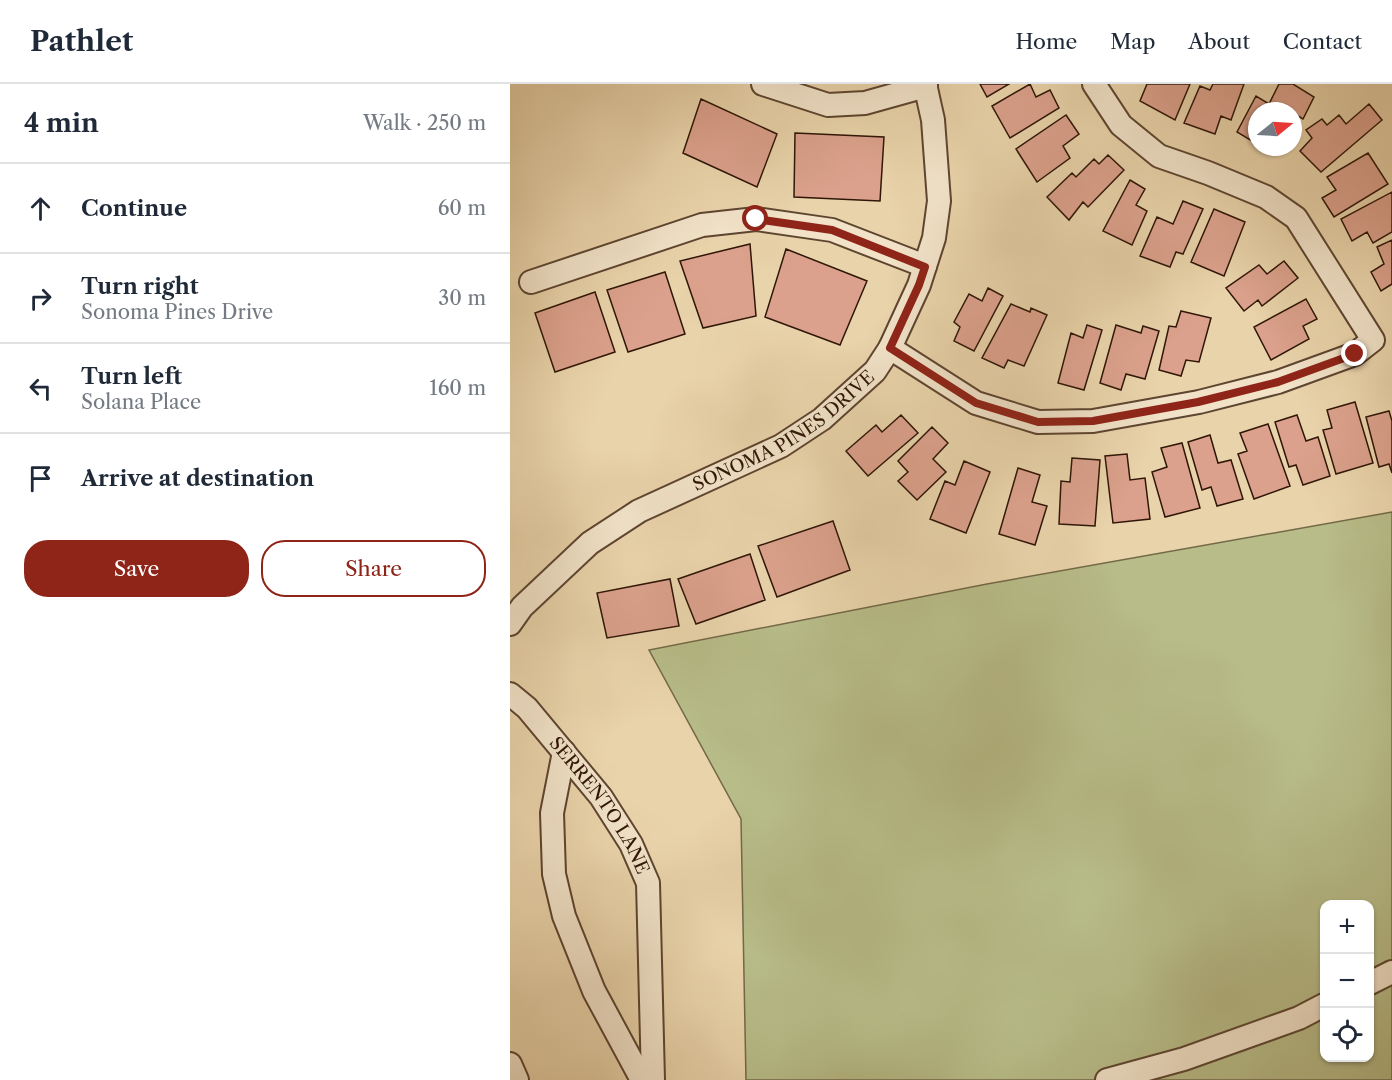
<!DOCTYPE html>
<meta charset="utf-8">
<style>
body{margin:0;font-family:"Libre Caslon Text",serif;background:#f6f6f7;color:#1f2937}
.controls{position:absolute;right:18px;bottom:18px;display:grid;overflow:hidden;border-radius:12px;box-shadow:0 2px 4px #0004}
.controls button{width:54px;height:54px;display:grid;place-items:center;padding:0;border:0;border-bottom:2px solid #e0e1e3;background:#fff;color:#1f2937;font:30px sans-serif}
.compass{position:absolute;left:738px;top:18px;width:54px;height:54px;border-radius:50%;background:#fff;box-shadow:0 2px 4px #0004;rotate:72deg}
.stop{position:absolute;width:18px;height:18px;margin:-14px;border:4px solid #8f2418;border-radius:50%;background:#fff}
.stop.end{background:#8f2418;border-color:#fff;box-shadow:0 2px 6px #0008}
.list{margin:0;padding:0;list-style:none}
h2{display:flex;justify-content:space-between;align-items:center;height:78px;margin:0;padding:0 24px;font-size:26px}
h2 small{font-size:20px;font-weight:400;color:#747a83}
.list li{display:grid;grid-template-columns:39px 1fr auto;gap:18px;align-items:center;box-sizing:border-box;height:90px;padding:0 24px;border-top:2px solid #e0e1e3}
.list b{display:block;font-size:22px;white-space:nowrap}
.list p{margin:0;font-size:20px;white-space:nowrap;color:#747a83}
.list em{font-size:20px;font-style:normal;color:#747a83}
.actions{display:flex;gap:12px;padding:18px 24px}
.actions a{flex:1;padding:14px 0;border:2px solid #8f2418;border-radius:24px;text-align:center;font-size:21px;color:#8f2418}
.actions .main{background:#8f2418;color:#fff}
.icon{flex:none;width:33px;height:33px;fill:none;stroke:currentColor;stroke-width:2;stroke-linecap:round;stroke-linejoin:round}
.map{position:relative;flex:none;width:882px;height:996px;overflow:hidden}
header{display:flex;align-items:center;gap:36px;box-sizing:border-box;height:84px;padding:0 30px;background:#fff;border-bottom:2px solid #e0e1e3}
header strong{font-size:28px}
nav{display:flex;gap:33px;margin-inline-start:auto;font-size:21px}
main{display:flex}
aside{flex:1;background:#fff}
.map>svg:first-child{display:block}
.green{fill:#b7bc88;stroke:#736948;stroke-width:1.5;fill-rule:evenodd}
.building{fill:#dba18c;stroke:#2f1607;stroke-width:1.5}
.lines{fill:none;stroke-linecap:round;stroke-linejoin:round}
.minor-casing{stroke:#5e4530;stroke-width:26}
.minor{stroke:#f1e2c8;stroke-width:22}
.route{stroke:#8f2418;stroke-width:8}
.labels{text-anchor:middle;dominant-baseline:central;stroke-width:6;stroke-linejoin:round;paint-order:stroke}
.street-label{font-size:18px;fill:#2f1607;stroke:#f1e2c8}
</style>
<header>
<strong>Pathlet</strong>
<nav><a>Home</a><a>Map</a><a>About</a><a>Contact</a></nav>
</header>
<main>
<aside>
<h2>4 min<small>Walk · 250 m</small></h2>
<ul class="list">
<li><svg class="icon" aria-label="ahead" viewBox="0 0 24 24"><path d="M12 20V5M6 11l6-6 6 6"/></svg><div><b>Continue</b></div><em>60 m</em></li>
<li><svg class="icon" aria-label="right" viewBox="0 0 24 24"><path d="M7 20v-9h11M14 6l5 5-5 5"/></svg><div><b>Turn right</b><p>Sonoma Pines Drive</p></div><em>30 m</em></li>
<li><svg class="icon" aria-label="left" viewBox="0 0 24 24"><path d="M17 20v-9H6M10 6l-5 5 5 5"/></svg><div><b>Turn left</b><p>Solana Place</p></div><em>160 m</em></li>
<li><svg class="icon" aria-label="arrive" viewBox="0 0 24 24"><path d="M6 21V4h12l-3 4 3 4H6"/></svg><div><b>Arrive at destination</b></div></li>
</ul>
<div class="actions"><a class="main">Save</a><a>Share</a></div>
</aside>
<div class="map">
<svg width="882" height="996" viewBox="0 0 882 996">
<rect width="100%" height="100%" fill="#e9d3aa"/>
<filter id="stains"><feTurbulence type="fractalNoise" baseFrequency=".00333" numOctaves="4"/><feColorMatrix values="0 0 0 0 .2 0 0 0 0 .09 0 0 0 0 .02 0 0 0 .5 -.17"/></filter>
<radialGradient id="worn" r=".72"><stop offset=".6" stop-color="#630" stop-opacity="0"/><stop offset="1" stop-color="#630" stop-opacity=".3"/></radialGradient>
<!-- green -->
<path class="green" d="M882 428V996H236L231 735 139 566 477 500ZM814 820H860V974H814Z"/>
<!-- building -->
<path class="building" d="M470 0H499L477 13Z
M520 0 526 13 540 6 549 24 500 54 482 22Z
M637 0H680L665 36 630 17Z
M703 0H734L721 36 711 32 705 50 674 39 690 2 700 6Z
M769 0H783L804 13 793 35 783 29V27H747V60L727 48 746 12 759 20Z
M191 15 267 50 247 103 173 69Z
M859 20 872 36 811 88 790 67 802 54 796 46 812 35 817 41 829 31 836 40Z
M556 31 569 50 553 62 560 74 527 98 506 65Z
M285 49 374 53 370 117 284 113Z
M858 69 878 100 824 133 812 114 826 106 817 93Z
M598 71 614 86 578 123 573 118 559 136 537 113 562 89 566 93 584 75 589 80Z
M620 96 635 105 626 121 637 127 622 161 593 147Z
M882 108V148L863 159 857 148 842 157 831 135Z
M673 117 693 125 673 170 666 168 660 183 630 172 647 133 663 140Z
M704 125 735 138 714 192 681 178Z
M882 156V200L871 207 861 188 874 180 867 163Z
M240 160 246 232 193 244 170 177Z
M276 165 357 197 330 261 255 233Z
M774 177 788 194 752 222 748 216 734 227 716 204 749 181 757 190Z
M155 188 175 250 118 268 97 206Z
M478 204 493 212 464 267 444 257 450 243 444 238 459 210 472 217Z
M85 208 105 268 45 288 25 229Z
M796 215 807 235 793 242 799 255 761 276 744 243Z
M501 220 520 228 521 224 537 231 514 282 498 276 494 284 472 274Z
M671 227 701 234 689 278 676 276 671 292 649 286 659 242 666 243Z
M577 241 592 246 574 306 548 299 561 249 573 254Z
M606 241 631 249 633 242 649 247 635 295 616 290 611 306 590 299Z
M845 318 863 379 826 390 813 346 822 344 817 326Z
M879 327 882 337V389L879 380 869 383 856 333Z
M391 331 408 349 358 392 336 367 366 341 372 348Z
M787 331 796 357 808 353 820 392 793 401 786 381 779 383 765 338Z
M758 340 780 402 744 415 728 370 737 367 730 349Z
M422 343 438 359 423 375 436 388 407 416 388 397 398 388 388 377Z
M700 351 708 379 721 376 733 415 707 422 701 403 692 406 678 358Z
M672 359 690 424 655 433 642 388 657 383 651 364Z
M617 370 620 396 635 394 640 435 603 439 595 372Z
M562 374 590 376 585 442 549 440 551 397 560 398Z
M454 377 480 388 456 449 420 435 435 397 445 401Z
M508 384 530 391 522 418 537 422 525 461 489 450Z
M323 437 340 486 267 513 248 462Z
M240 470 255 516 186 540 168 495Z
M160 495 169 542 97 554 87 509Z"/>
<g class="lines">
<!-- minor casing -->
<g class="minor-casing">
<g id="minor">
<path d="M253 0 318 21 355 19 416 2"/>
<path d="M21 198 192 141 246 135 322 146 415 182"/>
<path d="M380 264 466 319 528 338 583 337 689 318 768 298 845 270 863 256 786 134 756 113 698 89 649 72 611 41 584 0"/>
<path id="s1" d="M0 540 12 523 80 459 129 427 271 362 312 335 365 287 380 264 409 201 424 154 429 117 423 36 415 0"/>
<path id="s2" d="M0 610 17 624 91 713 121 760 138 799 143 996"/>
<path d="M54 668 42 729 44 790 54 832 84 907 132 996"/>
<path d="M860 899 882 888"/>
<path d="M0 980 7 996"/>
<path d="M597 996 674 975 789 934 814 921"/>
</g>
</g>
<!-- minor -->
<use href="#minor" class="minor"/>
</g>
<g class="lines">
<!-- route -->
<path class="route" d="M246 135 322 146 415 183 409 201 380 264 466 319 528 338 583 337 688 318 768 298 845 270"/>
</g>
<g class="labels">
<!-- street labels -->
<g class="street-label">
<text stroke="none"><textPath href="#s1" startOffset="339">SONOMA PINES DRIVE</textPath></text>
<text stroke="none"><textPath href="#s2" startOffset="144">SERRENTO LANE</textPath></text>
</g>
</g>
<rect width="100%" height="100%" filter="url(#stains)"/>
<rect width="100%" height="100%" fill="url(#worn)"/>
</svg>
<div class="controls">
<button>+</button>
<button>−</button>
<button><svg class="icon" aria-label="locate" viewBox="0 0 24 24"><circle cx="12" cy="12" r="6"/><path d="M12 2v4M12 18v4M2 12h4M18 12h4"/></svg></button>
</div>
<svg class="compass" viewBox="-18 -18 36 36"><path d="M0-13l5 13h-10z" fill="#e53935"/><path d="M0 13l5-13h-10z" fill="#747a83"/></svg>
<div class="stop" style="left:246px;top:135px"></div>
<div class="stop end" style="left:845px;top:270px"></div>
</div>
</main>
